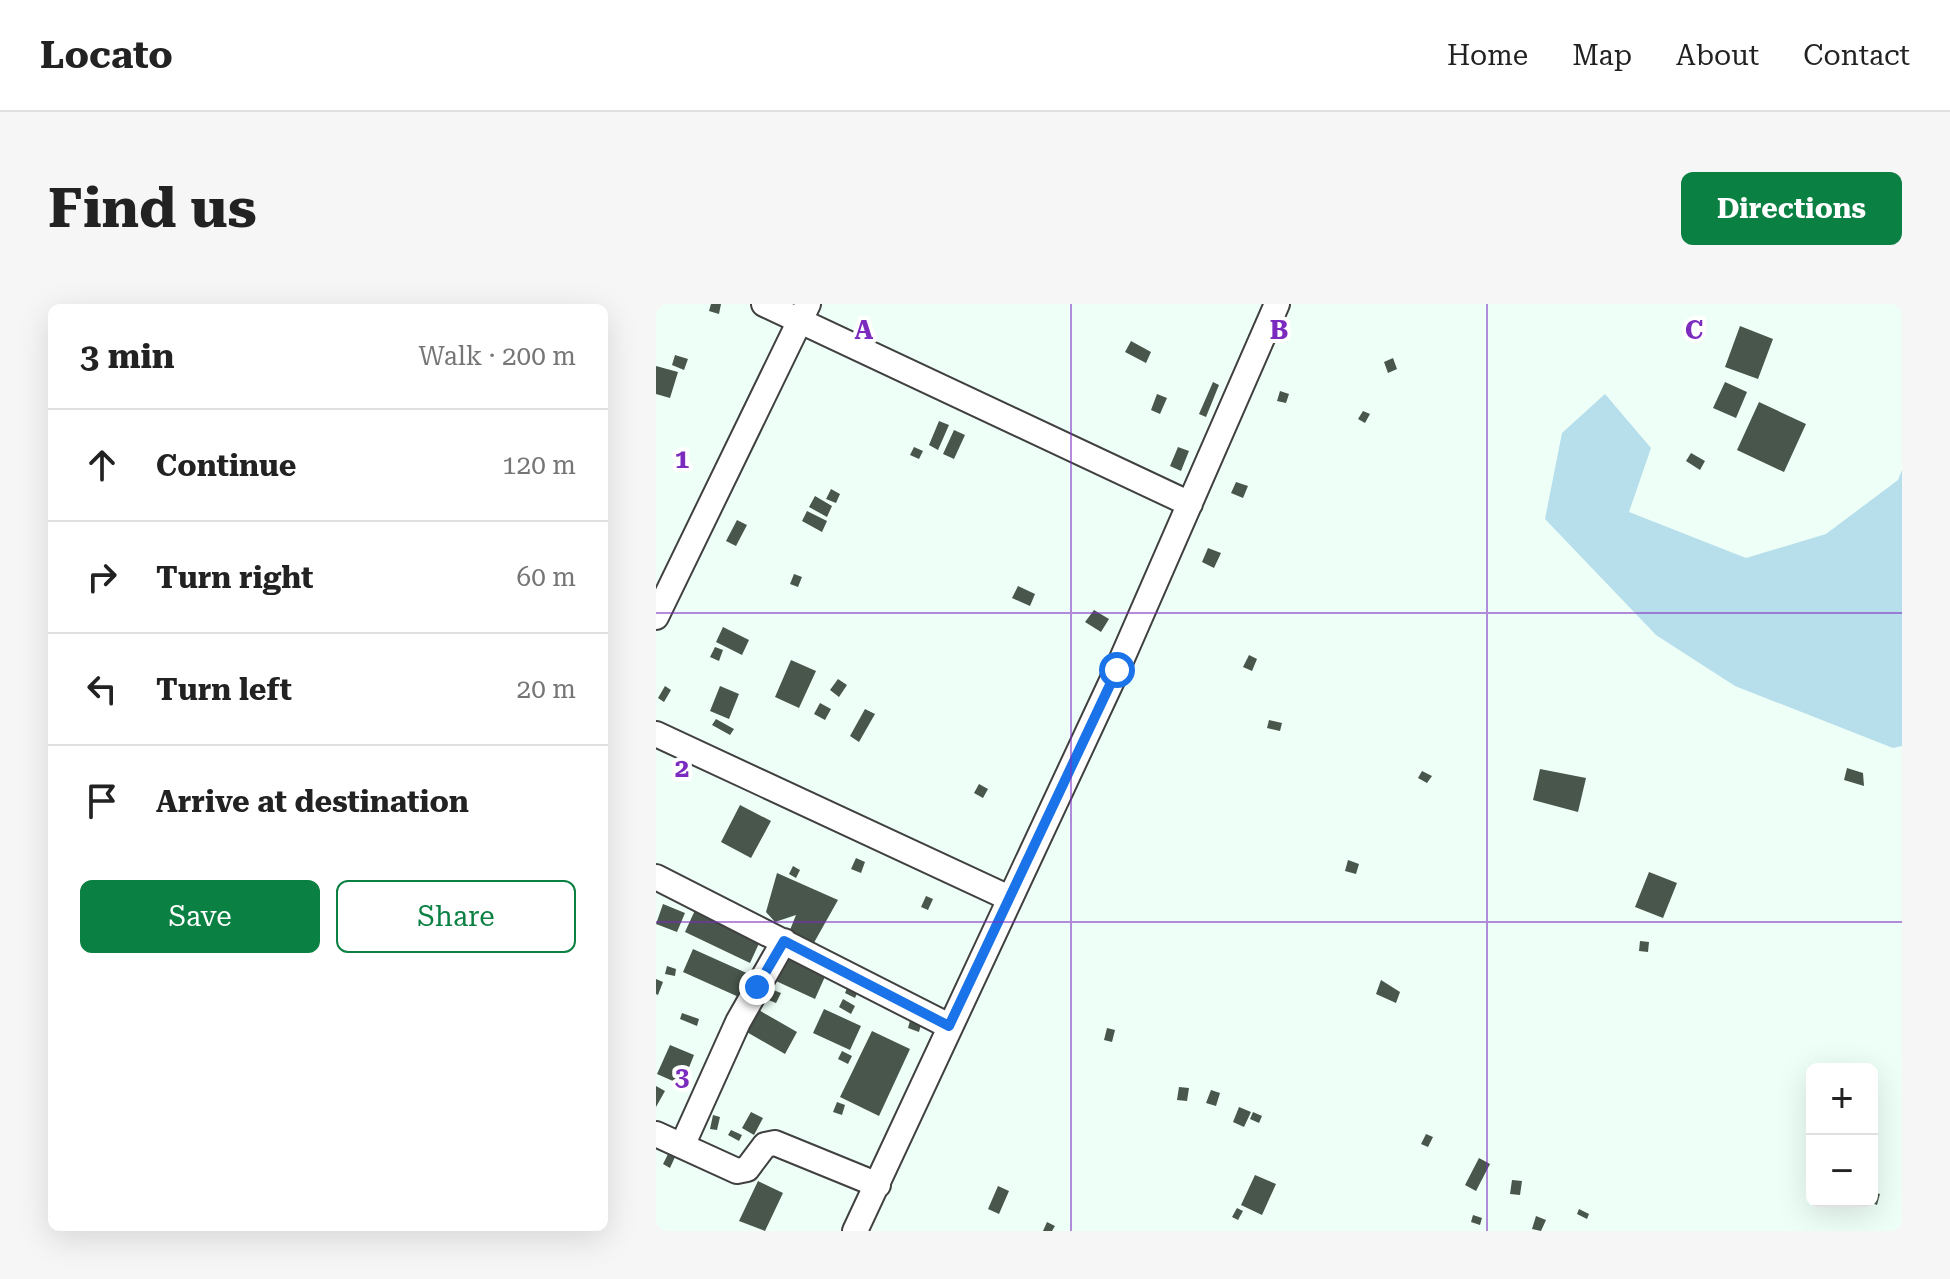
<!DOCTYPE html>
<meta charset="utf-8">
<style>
body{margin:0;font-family:"Roboto Serif",serif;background:#f6f6f6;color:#222}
.controls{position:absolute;right:24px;bottom:24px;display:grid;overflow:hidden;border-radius:12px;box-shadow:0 8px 32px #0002}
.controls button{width:72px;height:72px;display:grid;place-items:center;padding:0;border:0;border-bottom:2px solid #e0e0e0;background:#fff;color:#222;font:40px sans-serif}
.stop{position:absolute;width:24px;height:24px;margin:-18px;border:6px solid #1a73e8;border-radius:50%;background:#fff}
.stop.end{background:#1a73e8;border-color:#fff;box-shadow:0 2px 8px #0008}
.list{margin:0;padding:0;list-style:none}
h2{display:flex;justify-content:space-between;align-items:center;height:104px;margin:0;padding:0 32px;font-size:34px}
h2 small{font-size:26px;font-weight:400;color:#767676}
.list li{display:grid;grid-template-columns:52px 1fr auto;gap:24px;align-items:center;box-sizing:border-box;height:112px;padding:0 32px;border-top:2px solid #e0e0e0}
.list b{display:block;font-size:30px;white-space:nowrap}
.list em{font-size:26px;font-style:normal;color:#767676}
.actions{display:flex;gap:16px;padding:24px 32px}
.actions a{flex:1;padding:18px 0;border:2px solid #0b8043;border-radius:12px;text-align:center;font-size:28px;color:#0b8043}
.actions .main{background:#0b8043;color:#fff}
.icon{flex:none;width:44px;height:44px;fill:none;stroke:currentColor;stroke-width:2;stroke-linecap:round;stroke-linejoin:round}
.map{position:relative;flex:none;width:1246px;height:927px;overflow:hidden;border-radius:12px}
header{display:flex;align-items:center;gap:48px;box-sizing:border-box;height:112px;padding:0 40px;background:#fff;border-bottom:2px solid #e0e0e0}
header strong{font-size:38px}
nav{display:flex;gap:44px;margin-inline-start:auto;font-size:28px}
.intro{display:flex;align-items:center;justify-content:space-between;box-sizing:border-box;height:192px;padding:0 48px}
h1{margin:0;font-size:56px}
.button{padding:20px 36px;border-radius:12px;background:#0b8043;color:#fff;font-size:28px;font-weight:700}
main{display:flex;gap:48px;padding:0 48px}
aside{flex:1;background:#fff;border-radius:12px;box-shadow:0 8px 32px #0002}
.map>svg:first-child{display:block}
.green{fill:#b6deeb}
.building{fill:#49564b}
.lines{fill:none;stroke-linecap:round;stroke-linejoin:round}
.minor-casing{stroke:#404040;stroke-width:28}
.minor{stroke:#fff;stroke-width:24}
.route{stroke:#1a73e8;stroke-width:10}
.grid{fill:none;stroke:#7b2cbf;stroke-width:2;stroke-opacity:0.55}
.grid-label{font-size:26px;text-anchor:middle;font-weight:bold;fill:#7b2cbf;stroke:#fff;stroke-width:8;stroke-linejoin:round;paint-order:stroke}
</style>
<header>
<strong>Locato</strong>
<nav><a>Home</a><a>Map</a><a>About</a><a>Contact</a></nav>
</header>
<div class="intro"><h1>Find us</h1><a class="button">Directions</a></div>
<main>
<aside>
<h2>3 min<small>Walk · 200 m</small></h2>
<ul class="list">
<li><svg class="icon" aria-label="ahead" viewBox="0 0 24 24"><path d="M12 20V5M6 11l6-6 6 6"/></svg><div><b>Continue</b></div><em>120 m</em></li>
<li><svg class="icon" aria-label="right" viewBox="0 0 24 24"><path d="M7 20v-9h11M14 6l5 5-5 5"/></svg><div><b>Turn right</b></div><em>60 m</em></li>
<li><svg class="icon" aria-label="left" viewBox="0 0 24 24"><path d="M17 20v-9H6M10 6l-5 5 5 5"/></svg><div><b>Turn left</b></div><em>20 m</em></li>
<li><svg class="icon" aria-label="arrive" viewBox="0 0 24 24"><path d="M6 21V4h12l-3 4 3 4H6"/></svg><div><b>Arrive at destination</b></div></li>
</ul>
<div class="actions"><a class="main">Save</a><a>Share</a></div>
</aside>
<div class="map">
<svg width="1246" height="927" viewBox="0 0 1246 927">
<rect width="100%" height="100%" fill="#eefff8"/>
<!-- green -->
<path class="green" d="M949 90 995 144 973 208 1090 254 1170 230 1242 176 1246 166V442L1237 444 1079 382 1000 331 889 215 906 129Z"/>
<!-- building -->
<path class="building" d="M55 0H65L63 10 53 7Z
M1084 22 1117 35 1102 75 1069 63Z
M475 37 495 48 490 59 469 48Z
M19 51 32 55 28 66 16 61Z
M737 54 741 65 732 69 728 58Z
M0 62 22 68 14 94 0 90Z
M557 78 563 81 550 113 543 110Z
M1069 78 1091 88 1080 114 1057 104Z
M624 87 633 90 630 99 621 97Z
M501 90 511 94 504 110 495 106Z
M1103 98 1150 120 1128 168 1081 146Z
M707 107 714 110 709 119 702 115Z
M283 117 293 121 282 146 273 141Z
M298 126 309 131 298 155 287 150Z
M258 143 267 147 263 155 254 151Z
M522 143 533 147 525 167 514 162Z
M1035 149 1049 157 1044 166 1030 157Z
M580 178 592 182 587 194 575 189Z
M175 185 184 190 180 199 170 195Z
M159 192 176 202 171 213 153 203Z
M151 207 171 217 166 228 146 217Z
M81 216 91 221 80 242 70 237Z
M552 244 565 249 558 264 546 258Z
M138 270 146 273 142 283 134 280Z
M362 282 379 290 374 302 356 294Z
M438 306 453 315 445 328 429 318Z
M67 323 93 336 86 351 60 338Z
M59 343 67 346 63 357 54 353Z
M593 351 601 355 596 367 587 363Z
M135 356 160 367 143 404 119 393Z
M182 375 191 381 183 393 174 386Z
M9 382 15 386 8 398 2 394Z
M64 382 83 390 73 415 54 407Z
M164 399 175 405 169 416 158 410Z
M209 405 219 410 203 438 194 432Z
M60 415 78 425 74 431 56 421Z
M613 416 626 419 624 427 611 424Z
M1191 464 1207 469 1208 482 1188 476Z
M884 465 930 474 922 508 877 496Z
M766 467 776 472 771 479 762 474Z
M323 480 332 485 327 494 318 489Z
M84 501 115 517 95 554 65 538Z
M200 554 209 558 205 569 195 565Z
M692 556 703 560 700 570 689 567Z
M137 562 144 566 140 574 133 570Z
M993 568 1021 579 1007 614 979 603Z
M121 569 182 596 155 644 132 631 140 611 119 618 110 608Z
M270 592 277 595 272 606 265 603Z
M7 600 29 609 21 628 0 620Z
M40 604 105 635 94 659 29 628Z
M984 637 993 638 992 648 983 647Z
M37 645 95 671 85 694 27 668Z
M133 650 171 668 159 695 120 677Z
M11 662 20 665 19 672 9 670Z
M0 675 7 678 2 691 0 690Z
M725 676 744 688 740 699 720 690Z
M193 680 203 685 199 694 189 689Z
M115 685 125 689 120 699 110 695Z
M187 695 199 702 195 710 183 703Z
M101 705 141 728 129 750 89 727Z
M168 705 205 722 194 746 157 729Z
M26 709 43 715 41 722 24 715Z
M255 713 266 717 263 728 252 724Z
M451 724 459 726 456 738 448 736Z
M216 727 254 745 223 812 184 793Z
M14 741 38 751 26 781 1 770Z
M186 747 196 752 192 760 182 755Z
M0 782 9 787 0 803Z
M523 783 533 784 531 797 521 796Z
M555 786 564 789 560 802 550 799Z
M181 798 189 801 186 811 177 808Z
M583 803 595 808 588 823 577 818Z
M95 808 107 814 98 831 86 824Z
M597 808 606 812 603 819 594 815Z
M57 811 64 813 61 826 54 825Z
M75 826 86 831 83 837 72 831Z
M770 830 777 833 772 843 765 840Z
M12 850 19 853 14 864 7 860Z
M823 854 834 860 820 887 809 881Z
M599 871 620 880 606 911 585 901Z
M856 876 866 877 864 891 854 890Z
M102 877 127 889 109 927 83 917Z
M342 882 353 887 343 910 332 905Z
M1216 888 1224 890 1221 901 1216 899Z
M581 904 587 907 582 916 576 913Z
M923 905 933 910 931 915 921 910Z
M817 911 826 914 824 921 815 918Z
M880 912 890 916 885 927 876 925Z
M391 918 399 922 396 927H387Z"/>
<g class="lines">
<!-- minor casing -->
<g class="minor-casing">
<path id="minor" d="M108 0 534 200
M0 313 152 0
M0 430 353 594
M0 573 293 722
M0 830 81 867 91 865 109 841 119 839 222 881
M26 842 82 718 128 637
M199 927 461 366 621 0"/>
</g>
<!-- minor -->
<use href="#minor" class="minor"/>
</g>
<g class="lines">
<!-- route -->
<path class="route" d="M101 683 128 637 293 722 461 366"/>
</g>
<!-- grid -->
<path class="grid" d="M415 0V927M831 0V927M0 309H1246M0 618H1246"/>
<g class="grid-label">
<text x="208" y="35">A</text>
<text x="623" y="35">B</text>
<text x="1038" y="35">C</text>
<text x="26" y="164">1</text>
<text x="26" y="473">2</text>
<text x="26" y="782">3</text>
</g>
</svg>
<div class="controls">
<button>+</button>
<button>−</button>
</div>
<div class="stop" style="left:461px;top:366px"></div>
<div class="stop end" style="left:101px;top:683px"></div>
</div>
</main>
